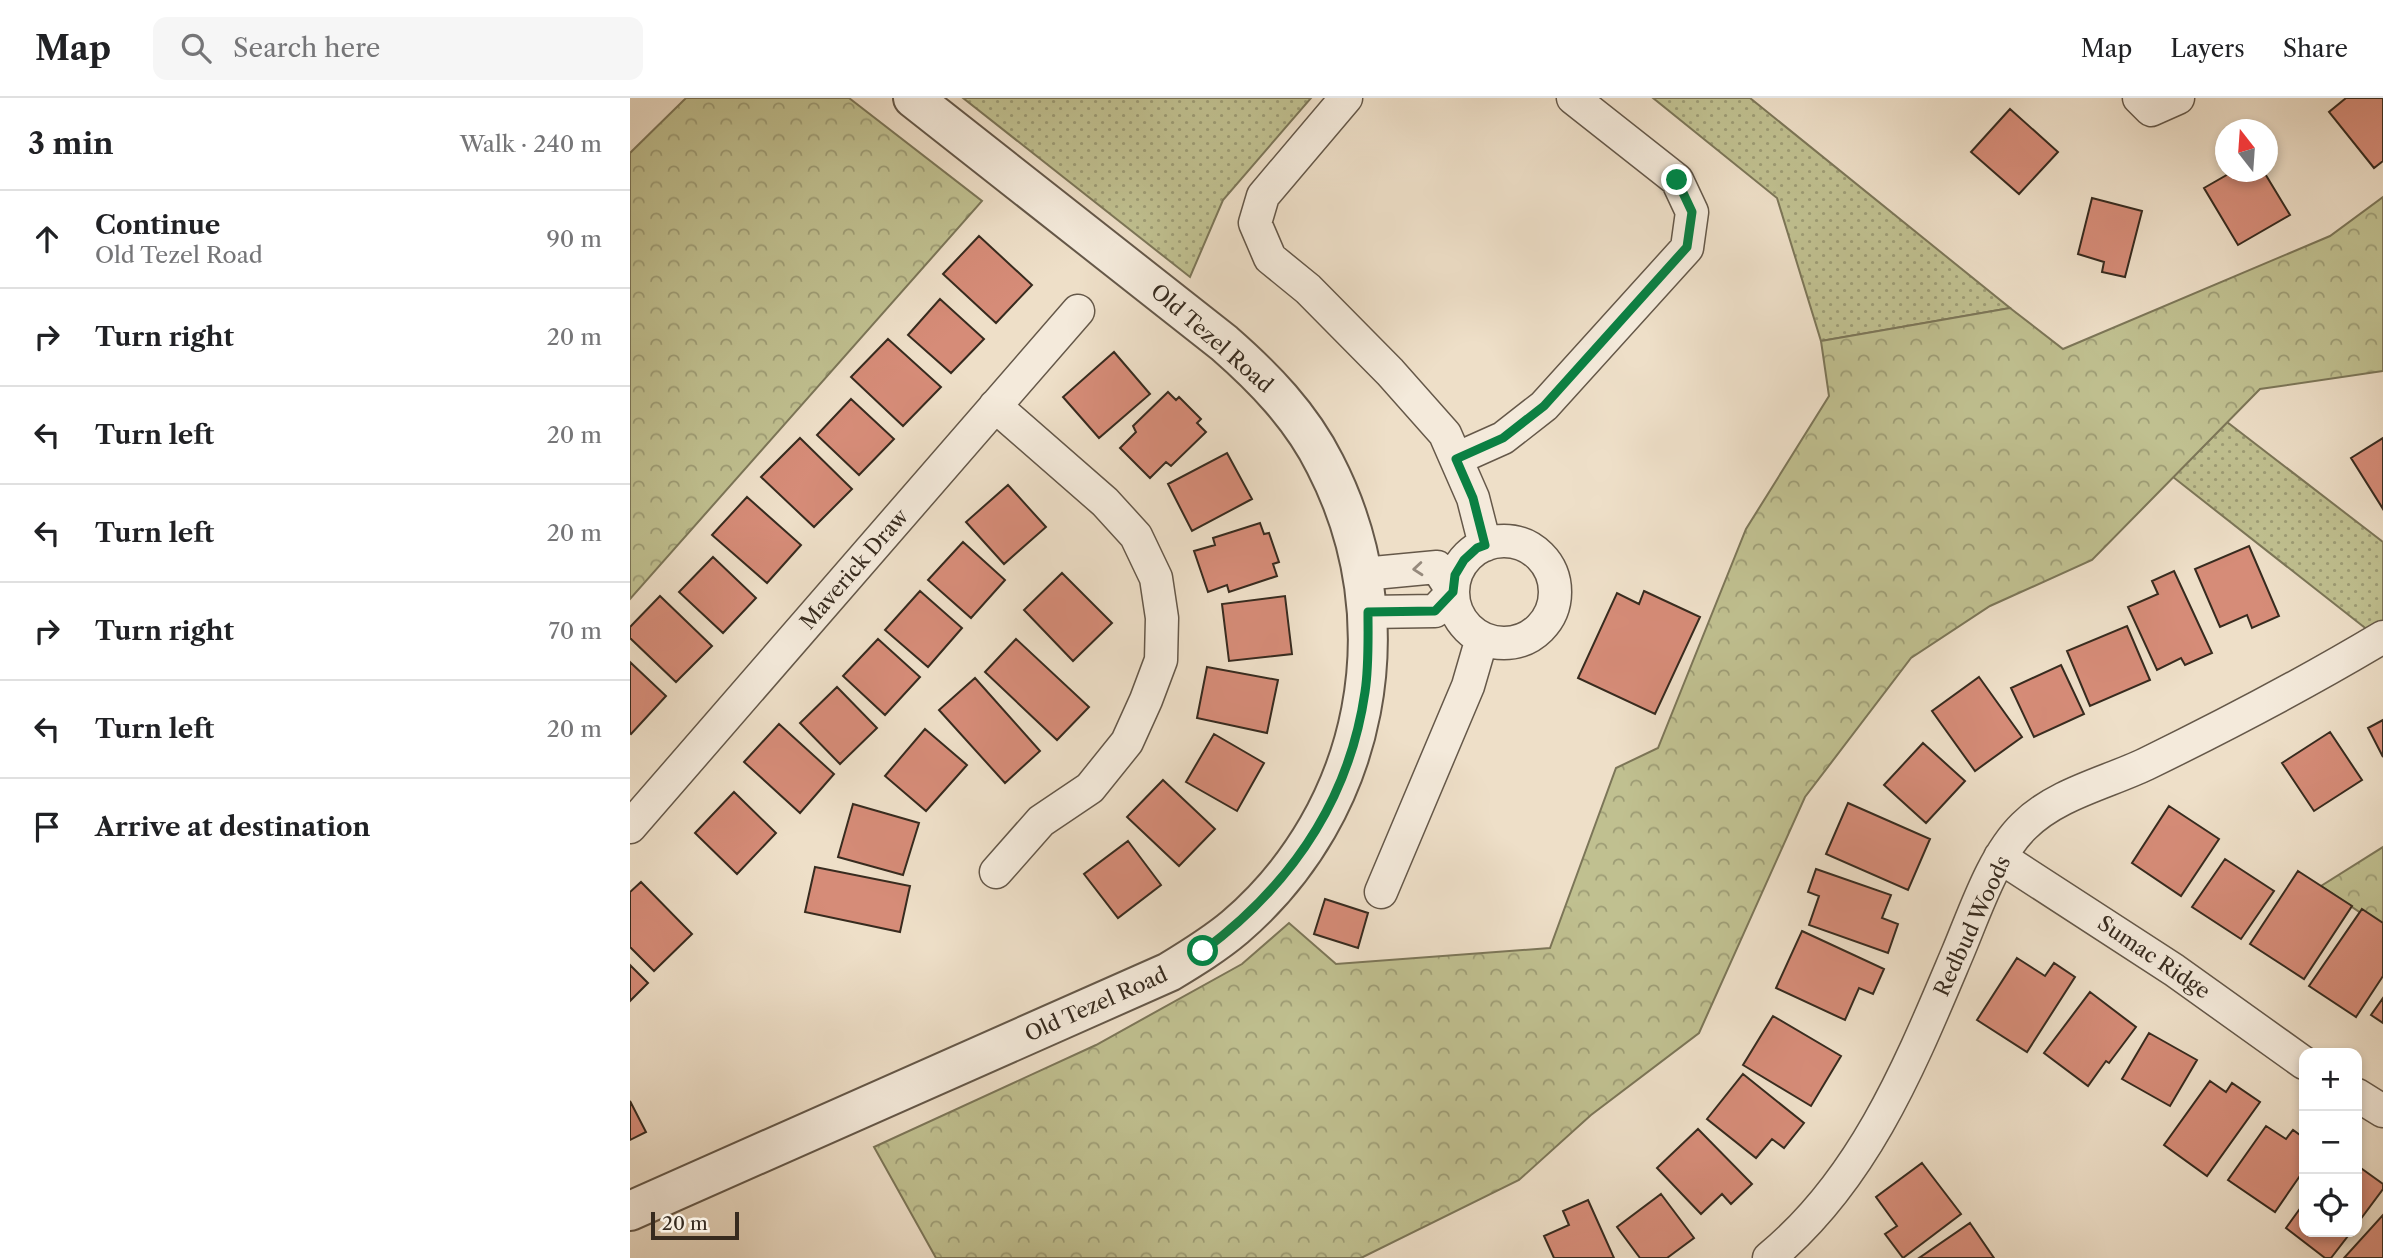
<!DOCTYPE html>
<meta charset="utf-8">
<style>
body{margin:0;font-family:"Libre Caslon Text",serif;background:#f6f6f6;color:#202124}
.controls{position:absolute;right:21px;bottom:21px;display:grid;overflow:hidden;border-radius:14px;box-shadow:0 4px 10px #0003}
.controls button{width:63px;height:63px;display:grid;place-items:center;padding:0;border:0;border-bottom:2px solid #e0e0e0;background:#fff;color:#202124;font:35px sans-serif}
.compass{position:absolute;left:1585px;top:21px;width:63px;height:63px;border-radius:50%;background:#fff;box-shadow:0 4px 10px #0003;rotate:343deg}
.scale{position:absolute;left:21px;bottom:18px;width:88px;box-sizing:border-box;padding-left:7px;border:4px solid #372b1f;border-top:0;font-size:19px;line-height:24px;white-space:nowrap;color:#372b1f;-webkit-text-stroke:5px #f4eadb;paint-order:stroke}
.stop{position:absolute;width:21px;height:21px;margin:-16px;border:5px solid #0b8043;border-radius:50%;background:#fff}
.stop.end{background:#0b8043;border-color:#fff;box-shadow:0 2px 7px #0008}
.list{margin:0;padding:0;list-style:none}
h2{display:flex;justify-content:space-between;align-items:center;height:91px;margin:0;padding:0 28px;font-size:30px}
h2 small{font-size:23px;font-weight:400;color:#757577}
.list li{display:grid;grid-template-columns:46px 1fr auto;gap:21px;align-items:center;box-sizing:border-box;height:98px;padding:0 28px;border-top:2px solid #e0e0e0}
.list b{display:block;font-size:26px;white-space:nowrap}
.list p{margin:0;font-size:23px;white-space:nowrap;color:#757577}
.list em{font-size:23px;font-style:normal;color:#757577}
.icon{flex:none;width:38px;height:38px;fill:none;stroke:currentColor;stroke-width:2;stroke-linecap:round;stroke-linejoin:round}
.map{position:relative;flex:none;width:1753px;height:1160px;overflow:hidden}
header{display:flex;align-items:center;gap:42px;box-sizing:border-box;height:98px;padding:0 35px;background:#fff;border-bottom:2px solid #e0e0e0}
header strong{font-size:33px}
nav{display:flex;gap:38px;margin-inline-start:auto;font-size:24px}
.search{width:490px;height:63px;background:#f6f6f6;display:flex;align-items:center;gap:18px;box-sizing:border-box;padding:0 24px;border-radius:14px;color:#757577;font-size:26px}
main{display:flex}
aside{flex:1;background:#fff}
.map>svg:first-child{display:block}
.grass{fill:url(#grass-dots);stroke:#7c7658;stroke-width:2}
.forest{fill:url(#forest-crowns);stroke:#7c7658;stroke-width:2}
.building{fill:#d68c78;stroke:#372b1f;stroke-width:2}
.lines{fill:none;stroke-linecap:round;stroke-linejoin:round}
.minor-casing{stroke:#655849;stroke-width:35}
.tertiary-casing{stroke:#655849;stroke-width:42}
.minor{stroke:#f4eadb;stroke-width:32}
.tertiary{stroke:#f4eadb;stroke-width:38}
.oneway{stroke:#968a7d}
.route{stroke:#0b8043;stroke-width:9}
.labels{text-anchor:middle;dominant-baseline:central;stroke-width:5;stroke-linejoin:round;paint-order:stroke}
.street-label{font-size:21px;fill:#372b1f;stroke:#f4eadb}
</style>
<header>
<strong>Map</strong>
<div class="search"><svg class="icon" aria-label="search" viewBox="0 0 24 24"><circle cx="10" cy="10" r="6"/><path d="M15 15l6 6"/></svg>Search here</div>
<nav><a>Map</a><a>Layers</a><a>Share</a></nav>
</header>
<main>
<aside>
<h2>3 min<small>Walk · 240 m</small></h2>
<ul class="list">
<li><svg class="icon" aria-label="ahead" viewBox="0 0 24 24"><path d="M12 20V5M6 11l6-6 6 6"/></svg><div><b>Continue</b><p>Old Tezel Road</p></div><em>90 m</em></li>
<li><svg class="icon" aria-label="right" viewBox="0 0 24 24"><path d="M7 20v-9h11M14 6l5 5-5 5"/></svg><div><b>Turn right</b></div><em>20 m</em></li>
<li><svg class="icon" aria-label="left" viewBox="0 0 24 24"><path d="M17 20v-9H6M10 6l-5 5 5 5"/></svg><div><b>Turn left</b></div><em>20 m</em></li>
<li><svg class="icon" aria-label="left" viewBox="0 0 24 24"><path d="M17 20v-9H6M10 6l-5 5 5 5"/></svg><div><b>Turn left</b></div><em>20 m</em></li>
<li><svg class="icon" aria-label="right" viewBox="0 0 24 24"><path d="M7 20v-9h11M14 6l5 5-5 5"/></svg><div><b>Turn right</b></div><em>70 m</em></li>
<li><svg class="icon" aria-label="left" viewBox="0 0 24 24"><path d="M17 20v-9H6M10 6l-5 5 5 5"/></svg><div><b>Turn left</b></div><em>20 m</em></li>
<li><svg class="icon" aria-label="arrive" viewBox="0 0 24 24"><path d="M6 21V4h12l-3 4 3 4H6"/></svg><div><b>Arrive at destination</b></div></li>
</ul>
</aside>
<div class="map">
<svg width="1753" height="1160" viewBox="0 0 1753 1160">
<defs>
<pattern id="grass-dots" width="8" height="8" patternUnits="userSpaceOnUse" patternTransform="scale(1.75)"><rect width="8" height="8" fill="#c0c090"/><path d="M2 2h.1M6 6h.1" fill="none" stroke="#9d9c75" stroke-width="1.8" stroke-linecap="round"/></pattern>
<pattern id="forest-crowns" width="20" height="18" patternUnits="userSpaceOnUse" patternTransform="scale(1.75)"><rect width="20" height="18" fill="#c0c090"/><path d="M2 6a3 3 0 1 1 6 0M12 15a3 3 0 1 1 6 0" fill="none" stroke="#9d9c75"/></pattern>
</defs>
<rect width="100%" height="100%" fill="#eedfc8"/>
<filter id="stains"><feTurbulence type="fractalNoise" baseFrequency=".00286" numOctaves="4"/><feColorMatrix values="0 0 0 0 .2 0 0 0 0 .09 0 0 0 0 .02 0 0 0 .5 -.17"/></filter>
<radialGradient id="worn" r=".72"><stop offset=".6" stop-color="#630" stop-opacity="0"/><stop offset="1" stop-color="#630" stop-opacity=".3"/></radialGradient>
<!-- grass -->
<path class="grass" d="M333 0H681L593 102 560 179Z
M1023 0H1120L1380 210 1191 243 1147 100Z
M1597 324 1753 444V544L1543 379Z"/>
<!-- forest -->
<path class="forest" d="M56 0H219L352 103 0 501V55Z
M1753 99V273L1630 291 1462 462 1360 508 1281 560 1175 699 1069 935 961 1017 889 1082 731 1160H306L244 1049 466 947 612 866 659 825 706 866 920 850 986 670 1028 650 1116 431 1199 298 1191 243 1380 210 1433 251 1700 138Z
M1753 749V830L1691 788Z"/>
<!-- building -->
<path class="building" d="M1716 0H1753V63L1744 70 1699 14Z
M1380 11 1428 54 1389 96 1341 54Z
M1602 74H1634L1660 117 1608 147 1574 90Z
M1462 100 1512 113 1495 179 1472 174 1474 164 1448 156Z
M349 138 402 187 366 225 313 176Z
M310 201 354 241 321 275 278 237Z
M258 241 311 289 273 328 221 279Z
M484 254 520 296 469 340 433 299Z
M538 294 546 302 549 299 571 321 567 325 576 334 541 368 536 364 520 380 490 350 506 334 503 328Z
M221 301 264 341 229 377 187 337Z
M170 340 222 391 184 429 131 379Z
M1753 340V411L1721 360Z
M597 355 622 401 562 433 538 386Z
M378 387 416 429 374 466 336 424Z
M117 399 171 447 137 485 82 437Z
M630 425 634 436 639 435 649 464 643 466 647 478 599 494 597 487 578 494 564 453 585 447 583 440Z
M333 444 375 482 341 520 298 482Z
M1619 448 1649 518 1622 530 1617 517 1590 529 1565 471Z
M83 459 126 500 93 535 49 494Z
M1544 473 1582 555 1555 567 1551 560 1527 572 1498 509 1528 496 1522 483Z
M432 475 482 525 443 563 394 512Z
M290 493 332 530 298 569 255 532Z
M1014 493 1070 519 1025 616 948 580 987 495 1009 506Z
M30 498 82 548 46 584 0 540V529Z
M655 498 662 556 599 563 592 506Z
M1497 528 1520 582 1460 608 1437 553Z
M248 541 290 579 255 617 213 578Z
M386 541 459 609 427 642 355 574Z
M0 564 36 598 1 636 0 635Z
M1431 567 1454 616 1404 639 1381 590Z
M577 569 648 582 637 635 567 620Z
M1349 579 1392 639 1345 673 1302 613Z
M345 580 410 653 375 685 309 612Z
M207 589 247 630 210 666 170 625Z
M1753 622V659L1738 630Z
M149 626 204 676 170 715 114 664Z
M295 631 337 667 296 713 255 678Z
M1700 634 1732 682 1684 713 1652 665Z
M584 636 634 665 607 713 556 684Z
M1293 645 1335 683 1296 725 1254 687Z
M533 682 585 731 549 768 497 719Z
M104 694 146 735 107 776 65 735Z
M1218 705 1300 741 1278 792 1196 756Z
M223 706 289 725 273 777 208 759Z
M1539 708 1589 741 1551 798 1502 765Z
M498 743 531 787 488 820 454 776Z
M1595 761 1644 793 1611 841 1562 809Z
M185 769 280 788 270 834 175 814Z
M1186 771 1261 797 1252 820 1268 826 1258 855 1179 827 1189 798 1178 794Z
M1668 773 1722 808 1674 881 1620 846Z
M11 784 62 836 24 873 0 849V794Z
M695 801 738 815 728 850 684 836Z
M1732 811 1753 825V878L1726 919 1679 888Z
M1172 833 1254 871 1243 896 1229 890 1215 922 1146 890Z
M1387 860 1415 878 1424 865 1445 879 1397 954 1347 922Z
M0 867 18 885 0 903Z
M1460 894 1506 929 1479 965 1476 963 1458 988 1414 955Z
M1753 900V925L1741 917Z
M1143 918 1211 958 1181 1008 1113 967Z
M1519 935 1567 962 1540 1008 1492 981Z
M1113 976 1174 1025 1154 1050 1142 1041 1126 1060 1077 1021Z
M1580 983 1596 994 1602 985 1630 1004 1577 1078 1534 1047Z
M0 1003 16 1034 0 1042Z
M1636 1028 1656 1041 1663 1032 1674 1040V1072L1645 1114 1598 1082Z
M1068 1031 1122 1086 1101 1106 1092 1096 1071 1116 1027 1070Z
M1292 1065 1331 1116 1273 1160 1255 1136 1267 1128 1246 1099Z
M1728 1068 1753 1086V1091L1727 1126Z
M1031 1096 1064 1140 1037 1160H1010L987 1129Z
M958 1102 984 1160H924L914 1138 939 1127 933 1113Z
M1674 1105V1134H1721L1701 1160H1695L1656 1130Z
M1753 1117V1160H1714Z
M1340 1125 1364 1160H1289Z"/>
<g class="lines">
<!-- minor casing -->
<g class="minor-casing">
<path id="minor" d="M716 0 633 98 625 125 640 160 678 191 760 274 815 336 843 400 855 447
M1509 0 1521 12 1548 0
M365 308 475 404 506 438 526 480 532 520 531 562 516 602 497 644 460 690 411 723 366 774
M826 361 873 340 914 308 1057 150 1062 114 1047 82 943 0
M823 494a51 51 0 1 1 102 0a51 51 0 1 1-102 0Z
M733 476 807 469 823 494 805 513 738 514
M0 729 448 213
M1370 759 1544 872 1674 965
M751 794 838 588 852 540
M1727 997 1753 1013
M1139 1160C1235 1081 1281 965 1328 854 1345 814 1363 758 1394 728 1426 696 1476 685 1516 666 1596 627 1676 585 1753 539"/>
</g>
<!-- tertiary casing -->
<g class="tertiary-casing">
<path id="tertiary" d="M0 1113 539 874C562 860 585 846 605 829 740 713 776 523 695 366 671 318 634 280 594 245L283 0"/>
</g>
<!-- minor -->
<use href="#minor" class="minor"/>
<!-- tertiary -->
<use href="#tertiary" class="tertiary"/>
</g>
<!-- one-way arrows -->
<defs><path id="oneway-chevron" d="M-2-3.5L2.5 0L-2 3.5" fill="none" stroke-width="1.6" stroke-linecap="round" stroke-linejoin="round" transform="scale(1.75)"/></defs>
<use class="oneway" href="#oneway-chevron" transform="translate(788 471) rotate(175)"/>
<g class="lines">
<!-- route -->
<path class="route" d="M573 853C660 788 719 704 735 594 739 568 738 541 738 514L805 513 823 494 825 477 834 462 847 450 855 447 843 400 826 361 873 340 914 308 1057 149 1062 114 1047 82"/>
</g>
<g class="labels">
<!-- street labels -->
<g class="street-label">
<text transform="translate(582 240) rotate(41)">Old Tezel Road</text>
<text transform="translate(224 471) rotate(-49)">Maverick Draw</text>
<text transform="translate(1342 828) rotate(-65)">Redbud Woods</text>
<text transform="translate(1524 859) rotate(34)">Sumac Ridge</text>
<text transform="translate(466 906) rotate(-24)">Old Tezel Road</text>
</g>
</g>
<rect width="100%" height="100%" filter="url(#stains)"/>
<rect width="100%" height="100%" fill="url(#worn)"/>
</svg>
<div class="controls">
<button>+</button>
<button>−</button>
<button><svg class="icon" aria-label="locate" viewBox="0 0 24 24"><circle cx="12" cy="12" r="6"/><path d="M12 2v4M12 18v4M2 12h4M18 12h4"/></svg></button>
</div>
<svg class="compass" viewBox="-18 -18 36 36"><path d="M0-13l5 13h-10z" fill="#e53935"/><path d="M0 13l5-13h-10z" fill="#757577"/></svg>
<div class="scale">20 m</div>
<div class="stop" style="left:573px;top:853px"></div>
<div class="stop end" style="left:1047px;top:82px"></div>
</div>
</main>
